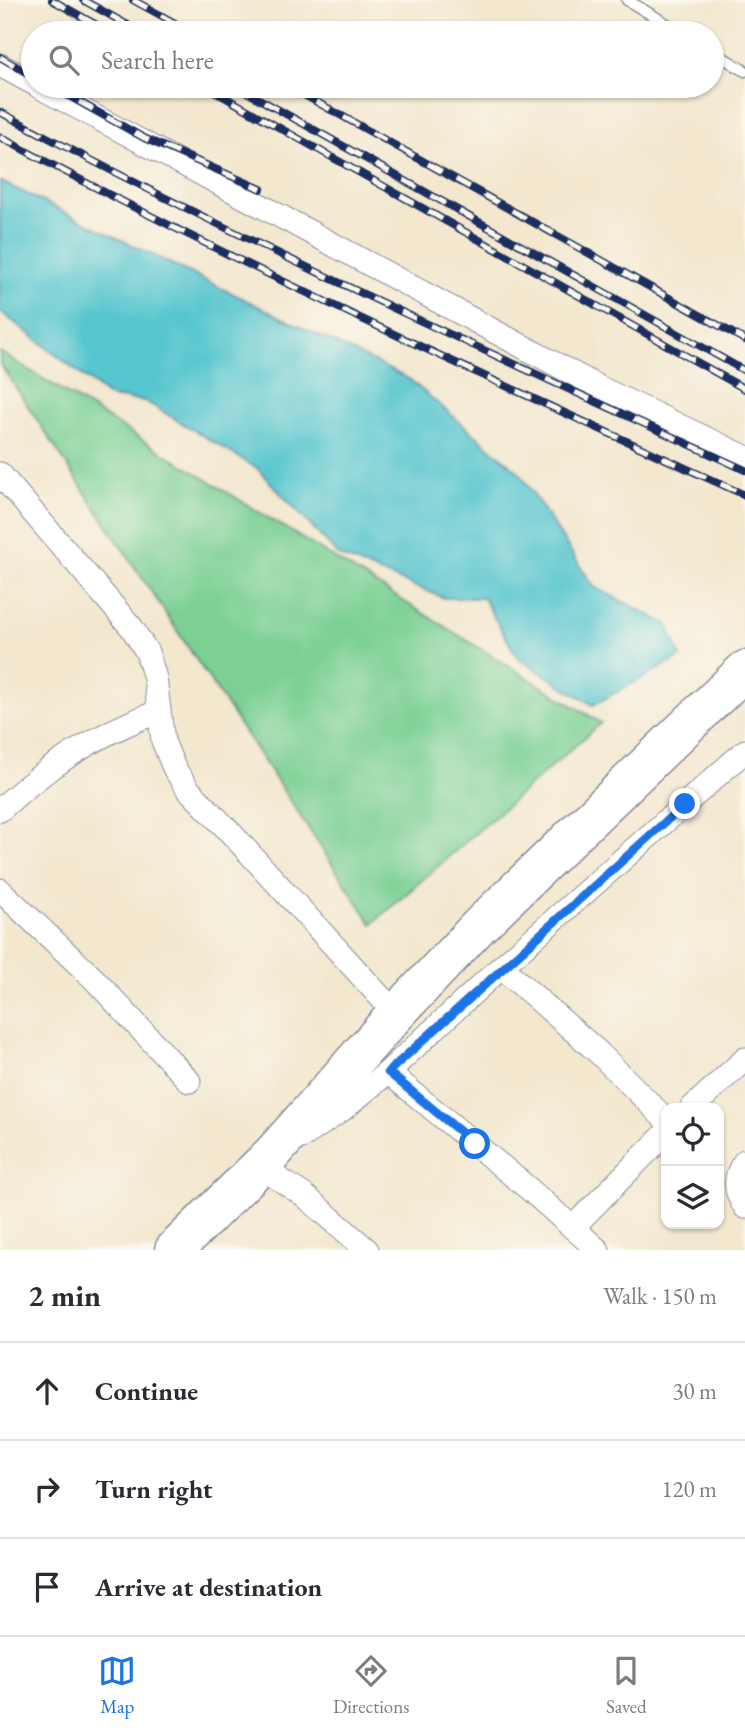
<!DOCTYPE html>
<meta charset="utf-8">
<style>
body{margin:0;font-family:"EB Garamond",serif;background:#f7f7f7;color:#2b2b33}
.controls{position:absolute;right:21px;bottom:21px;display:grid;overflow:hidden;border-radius:14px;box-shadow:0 2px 5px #0004}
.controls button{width:63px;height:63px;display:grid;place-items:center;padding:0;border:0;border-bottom:2px solid #e1e1e2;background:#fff;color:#2b2b33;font:35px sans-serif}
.stop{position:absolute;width:21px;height:21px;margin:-16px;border:5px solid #1a73e8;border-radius:50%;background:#fff}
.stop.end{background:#1a73e8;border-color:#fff;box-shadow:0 2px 7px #0008}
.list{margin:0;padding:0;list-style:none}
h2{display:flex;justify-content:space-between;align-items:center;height:91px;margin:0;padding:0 28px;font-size:30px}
h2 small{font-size:23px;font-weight:400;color:#7c7c81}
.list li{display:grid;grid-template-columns:46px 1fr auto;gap:21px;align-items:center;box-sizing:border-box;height:98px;padding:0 28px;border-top:2px solid #e1e1e2}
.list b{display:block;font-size:26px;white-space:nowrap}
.list em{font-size:23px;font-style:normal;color:#7c7c81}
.icon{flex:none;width:38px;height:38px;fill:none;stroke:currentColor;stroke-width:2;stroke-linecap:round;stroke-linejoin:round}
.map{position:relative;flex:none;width:745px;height:1250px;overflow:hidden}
.search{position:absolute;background:#fff;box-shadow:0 2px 5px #0004;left:21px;right:21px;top:21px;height:77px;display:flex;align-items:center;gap:18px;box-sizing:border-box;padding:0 24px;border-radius:38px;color:#7c7c81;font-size:26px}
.sheet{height:385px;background:#fff}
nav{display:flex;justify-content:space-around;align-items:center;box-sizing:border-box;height:98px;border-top:2px solid #e1e1e2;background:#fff;font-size:19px;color:#7c7c81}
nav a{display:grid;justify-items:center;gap:4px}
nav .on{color:#1a73e8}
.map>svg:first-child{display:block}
.green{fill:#7bd094;stroke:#4b8079;stroke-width:2}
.water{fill:#59c6cf;stroke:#3a7a96;stroke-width:2}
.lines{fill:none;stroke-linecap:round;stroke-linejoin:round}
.lane-casing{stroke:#878b96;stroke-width:13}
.street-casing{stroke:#878b96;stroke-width:25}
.highway-casing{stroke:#878b96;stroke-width:41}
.path{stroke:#878b96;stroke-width:4.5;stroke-dasharray:2 5;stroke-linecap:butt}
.lane{stroke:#fff;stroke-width:10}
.street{stroke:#fff;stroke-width:23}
.highway{stroke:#fff;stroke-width:38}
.rail-casing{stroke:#1b2f5e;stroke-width:8}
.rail{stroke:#fbf7ec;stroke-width:5;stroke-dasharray:16;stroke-linecap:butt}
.route{stroke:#1a73e8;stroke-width:9}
</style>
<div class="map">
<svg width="745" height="1250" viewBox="0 0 745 1250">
<rect width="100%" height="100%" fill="#fbf7ec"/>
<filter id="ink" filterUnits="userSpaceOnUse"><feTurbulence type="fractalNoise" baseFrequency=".0143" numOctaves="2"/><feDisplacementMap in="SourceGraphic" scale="14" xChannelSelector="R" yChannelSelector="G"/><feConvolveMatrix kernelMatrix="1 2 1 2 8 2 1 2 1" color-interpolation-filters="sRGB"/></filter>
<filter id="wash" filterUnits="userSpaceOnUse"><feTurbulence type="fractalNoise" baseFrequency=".00686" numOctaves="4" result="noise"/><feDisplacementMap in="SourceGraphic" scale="28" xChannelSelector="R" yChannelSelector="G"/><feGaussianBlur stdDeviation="1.57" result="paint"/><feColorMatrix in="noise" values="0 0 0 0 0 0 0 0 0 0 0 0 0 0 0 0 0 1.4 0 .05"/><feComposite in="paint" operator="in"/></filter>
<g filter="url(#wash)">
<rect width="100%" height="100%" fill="#f3e7ce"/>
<!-- green -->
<path class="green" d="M0 352 601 723 372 924 0 364Z"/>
<!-- water -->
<path class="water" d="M0 181 409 379 519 472 594 587 667 624 681 657 593 705 518 658 483 598H444L339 556 258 469 145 401 110 397 0 311Z"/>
</g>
<g filter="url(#ink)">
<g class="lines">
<!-- lane casing -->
<g class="lane-casing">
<path id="lane" d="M627 0 682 33
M712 51 745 71"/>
</g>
<!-- street casing -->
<g class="street-casing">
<path id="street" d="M0 65 33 83
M38 86 600 388 745 457
M0 474 132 628 147 652 155 678 163 741 174 768 188 789 230 832 396 1014
M0 810C47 766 98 733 158 712
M0 890 94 979 189 1081
M501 967 599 1053 666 1120
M388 1072 529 1189 598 1250
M692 1108 745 1059
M302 1137 342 1110 388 1072 501 967 745 751
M745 1161C733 1177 734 1191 745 1207
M259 1166 305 1196 367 1250
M573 1227 666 1133"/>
</g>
<!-- highway casing -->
<g class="highway-casing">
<path id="highway" d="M174 1250 272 1154 396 1014 480 925 745 670"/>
</g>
<!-- path -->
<path class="path" d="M83 0 142 33
M236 86 431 195"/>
<!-- lane -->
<use href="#lane" class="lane"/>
<!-- street -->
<use href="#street" class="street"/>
<!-- highway -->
<use href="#highway" class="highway"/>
<!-- rail casing -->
<g class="rail-casing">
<path id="rail" d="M52 0 111 33
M83 0 142 33
M133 0 193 33
M0 57 33 76
M51 86 144 138 261 189
M205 86 745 389
M236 86 745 371
M288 86 745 340
M0 112C243 243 495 355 745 470
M0 137C242 268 494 381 745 495"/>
</g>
<!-- rail -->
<use href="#rail" class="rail"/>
</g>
</g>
<g class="lines" filter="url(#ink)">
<!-- route -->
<path class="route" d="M475 1144 388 1072 685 804"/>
</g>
</svg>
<div class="controls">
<button><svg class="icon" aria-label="locate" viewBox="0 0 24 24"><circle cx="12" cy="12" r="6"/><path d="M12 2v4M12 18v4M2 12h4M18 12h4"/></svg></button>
<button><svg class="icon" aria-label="layers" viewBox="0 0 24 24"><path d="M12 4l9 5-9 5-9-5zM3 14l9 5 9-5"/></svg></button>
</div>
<div class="stop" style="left:475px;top:1144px"></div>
<div class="stop end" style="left:685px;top:804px"></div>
<div class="search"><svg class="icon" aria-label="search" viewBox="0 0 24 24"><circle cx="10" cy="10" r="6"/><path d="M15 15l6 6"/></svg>Search here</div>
</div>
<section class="sheet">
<h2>2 min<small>Walk · 150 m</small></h2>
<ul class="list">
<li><svg class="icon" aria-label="ahead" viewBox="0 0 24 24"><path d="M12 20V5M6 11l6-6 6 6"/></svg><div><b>Continue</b></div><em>30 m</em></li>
<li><svg class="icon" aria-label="right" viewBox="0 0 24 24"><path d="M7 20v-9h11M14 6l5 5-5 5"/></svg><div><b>Turn right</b></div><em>120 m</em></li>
<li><svg class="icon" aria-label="arrive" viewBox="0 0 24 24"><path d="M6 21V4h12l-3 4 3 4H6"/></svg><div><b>Arrive at destination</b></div></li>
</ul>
</section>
<nav>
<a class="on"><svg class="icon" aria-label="map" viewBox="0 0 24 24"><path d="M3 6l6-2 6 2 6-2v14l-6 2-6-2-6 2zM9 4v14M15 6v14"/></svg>Map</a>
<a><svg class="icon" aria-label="directions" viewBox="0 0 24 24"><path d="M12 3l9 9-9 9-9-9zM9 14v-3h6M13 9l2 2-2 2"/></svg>Directions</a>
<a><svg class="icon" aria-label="saved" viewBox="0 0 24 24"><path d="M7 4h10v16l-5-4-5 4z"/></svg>Saved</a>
</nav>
